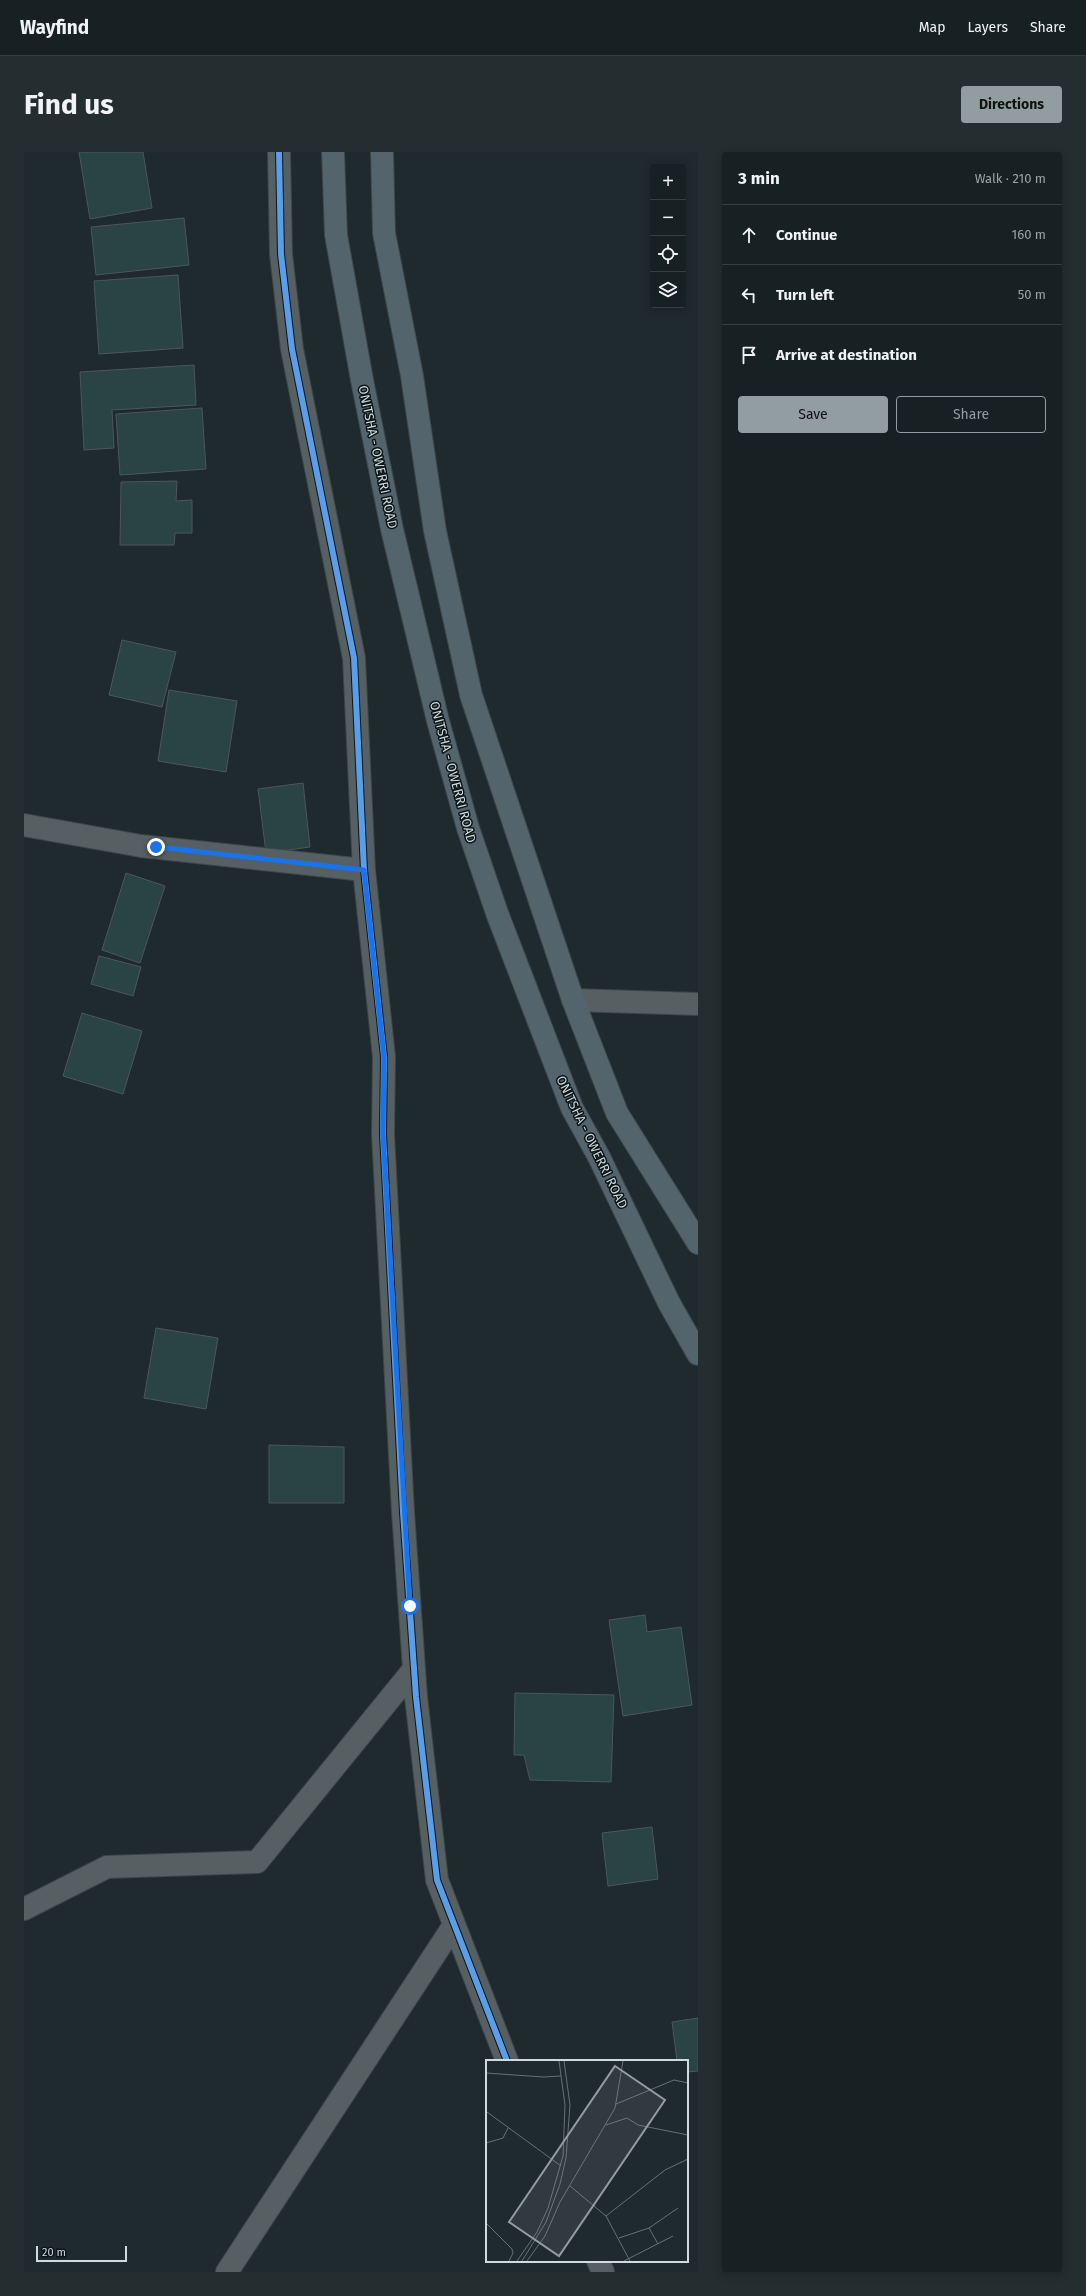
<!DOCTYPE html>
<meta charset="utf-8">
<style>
body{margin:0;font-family:"Fira Sans",sans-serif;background:#242d2f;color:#f1f3f6}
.controls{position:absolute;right:12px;top:12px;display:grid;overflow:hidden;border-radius:4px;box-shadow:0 2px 10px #0003}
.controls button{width:36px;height:36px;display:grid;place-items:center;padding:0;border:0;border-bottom:1px solid #363e40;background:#172022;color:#f1f3f6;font:20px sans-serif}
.scale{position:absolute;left:12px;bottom:10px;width:91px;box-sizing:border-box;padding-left:4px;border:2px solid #cfdbdf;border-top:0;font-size:11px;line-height:14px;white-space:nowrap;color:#cfdbdf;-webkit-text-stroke:3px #0c1517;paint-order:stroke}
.stop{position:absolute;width:12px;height:12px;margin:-9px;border:3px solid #1a73e8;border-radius:50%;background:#fff}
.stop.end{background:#1a73e8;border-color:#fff;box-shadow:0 1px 4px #0008}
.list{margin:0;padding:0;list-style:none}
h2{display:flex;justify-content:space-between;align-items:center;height:52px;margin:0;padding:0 16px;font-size:17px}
h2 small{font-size:13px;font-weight:400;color:#9ea3a5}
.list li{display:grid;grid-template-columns:26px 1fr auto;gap:12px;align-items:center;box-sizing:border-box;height:60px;padding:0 16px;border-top:1px solid #363e40}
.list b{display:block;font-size:15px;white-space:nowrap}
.list em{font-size:13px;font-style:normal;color:#9ea3a5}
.actions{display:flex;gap:8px;padding:12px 16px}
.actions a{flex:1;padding:9px 0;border:1px solid #919da1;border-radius:4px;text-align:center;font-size:14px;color:#919da1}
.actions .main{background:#919da1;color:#111}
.icon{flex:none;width:22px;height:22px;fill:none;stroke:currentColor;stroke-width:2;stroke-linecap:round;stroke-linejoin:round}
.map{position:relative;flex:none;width:674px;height:2120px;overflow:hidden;border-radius:4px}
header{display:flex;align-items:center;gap:24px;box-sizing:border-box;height:56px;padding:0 20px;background:#172022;border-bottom:1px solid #363e40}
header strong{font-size:19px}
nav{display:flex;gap:22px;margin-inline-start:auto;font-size:14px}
.intro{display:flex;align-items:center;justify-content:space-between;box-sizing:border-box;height:96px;padding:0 24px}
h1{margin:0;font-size:28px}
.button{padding:10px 18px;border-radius:4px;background:#919da1;color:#111;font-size:14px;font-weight:700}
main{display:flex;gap:24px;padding:0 24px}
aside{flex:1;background:#172022;border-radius:4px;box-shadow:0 2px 10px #0003}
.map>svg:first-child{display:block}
.building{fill:#2a4343;stroke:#4d5757}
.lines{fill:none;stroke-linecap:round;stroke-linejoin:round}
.street-casing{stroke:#3d4649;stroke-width:24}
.highway-casing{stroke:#3d4649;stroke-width:24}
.street{stroke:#566063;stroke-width:22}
.highway{stroke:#54646d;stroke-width:22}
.cycleway-casing{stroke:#0c1517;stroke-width:8}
.cycleway{stroke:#5a9eea;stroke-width:6}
.route{stroke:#1a73e8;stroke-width:5}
.labels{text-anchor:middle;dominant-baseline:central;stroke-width:3;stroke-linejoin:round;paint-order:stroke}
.street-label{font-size:13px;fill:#cfdbdf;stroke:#0c1517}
.inset-road{fill:none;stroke:#657175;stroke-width:1}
.view{fill:#919da1;fill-opacity:0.15;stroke:#919da1;stroke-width:2}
.inset-edge{fill:none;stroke:#cfdbdf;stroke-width:2}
</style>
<header>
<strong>Wayfind</strong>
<nav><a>Map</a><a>Layers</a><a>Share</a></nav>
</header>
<div class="intro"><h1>Find us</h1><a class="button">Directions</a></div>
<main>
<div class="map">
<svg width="674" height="2120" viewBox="0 0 674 2120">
<rect width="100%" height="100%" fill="#1f2a2e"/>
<!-- building -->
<path class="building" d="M55 0H119L128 56 66 67Z
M160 66 165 113 72 123 67 75Z
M154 123 159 196 75 202 70 129Z
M170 213 172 253 88 258 90 296 60 298 56 220Z
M178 256 182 317 96 323 92 262Z
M153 329 152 349 168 348V381H151L150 393H96L97 330Z
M98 488 152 500 138 555 85 543Z
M145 538 213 549 202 620 134 609Z
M279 631 286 695 242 701 234 637Z
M102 721 141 734 116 811 78 798Z
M75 804 117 815 109 844 67 832Z
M58 861 118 879 99 942 39 924Z
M132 1176 194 1186 182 1257 120 1246Z
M245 1293 320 1295V1351H245Z
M621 1463 623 1480 657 1475 668 1553 599 1564 585 1468Z
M491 1541 590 1543 587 1630 506 1628 500 1603H490Z
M628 1675 634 1727 584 1734 578 1681Z
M674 1866V1919L663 1920V1909H653L648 1870Z"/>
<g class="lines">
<!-- street casing -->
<g class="street-casing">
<path id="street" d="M255 0 257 102 268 197 330 506 340 718 360 905 359 982 379 1360 392 1545 413 1728 483 1909
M0 673 117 694 340 718
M549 848 674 852
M0 1757 83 1715 233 1710 390 1517
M574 2109 579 2120
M203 2120 430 1773"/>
</g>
<!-- highway casing -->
<g class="highway-casing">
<path id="highway" d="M309 0 312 83 338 228 368 377 414 569 444 676 473 761 548 956 575 1005 645 1151 674 1202
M358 0 360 81 388 224 411 379 447 543 549 848 593 961 674 1091"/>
</g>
<!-- street -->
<use href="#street" class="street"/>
<!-- highway -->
<use href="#highway" class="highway"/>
<!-- cycleway casing -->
<g class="cycleway-casing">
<path id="cycleway" d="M255 0 257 102 268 197 330 506 340 718 360 905 359 982 379 1360 392 1545 413 1728 483 1909"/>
</g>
<!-- cycleway -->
<use href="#cycleway" class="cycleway"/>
</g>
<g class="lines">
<!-- route -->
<path class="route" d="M132 695 340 718 360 905 359 982 386 1454"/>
</g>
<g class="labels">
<!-- street labels -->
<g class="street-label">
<text transform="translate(354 305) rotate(78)">ONITSHA - OWERRI ROAD</text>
<text transform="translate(429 620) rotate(75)">ONITSHA - OWERRI ROAD</text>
<text transform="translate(568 990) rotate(64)">ONITSHA - OWERRI ROAD</text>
</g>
</g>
<!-- overview -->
<g transform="translate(462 1908)">
<rect width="202" height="202" fill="#1f2a2e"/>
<path class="inset-road" d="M0 13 57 17 75 16M130 44 188 20 202 23M1 52 75 106M120 65 141 58 152 65 202 75M0 83 17 78 22 68M84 126 120 156 179 110 202 99M120 156 144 201M0 163 26 189 27 193 23 201M163 168 172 184M133 178 163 168 192 148M31 201 51 172 62 148 77 96 79 45 73 1M36 201 60 162 74 124 80 98 84 45 78 1M41 201 59 176 74 142 129 48 137 1M138 201 187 176"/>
<path class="view" d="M129 6 179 40 73 196 23 162Z"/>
<rect width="202" height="202" class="inset-edge"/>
</g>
</svg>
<div class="controls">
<button>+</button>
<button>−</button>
<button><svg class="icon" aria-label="locate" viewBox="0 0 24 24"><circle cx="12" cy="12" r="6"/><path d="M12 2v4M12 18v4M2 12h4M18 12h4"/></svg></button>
<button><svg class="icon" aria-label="layers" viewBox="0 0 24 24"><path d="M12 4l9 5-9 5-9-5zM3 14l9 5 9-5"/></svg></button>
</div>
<div class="scale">20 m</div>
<div class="stop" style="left:386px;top:1454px"></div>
<div class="stop end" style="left:132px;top:695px"></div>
</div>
<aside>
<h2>3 min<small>Walk · 210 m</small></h2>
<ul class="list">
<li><svg class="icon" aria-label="ahead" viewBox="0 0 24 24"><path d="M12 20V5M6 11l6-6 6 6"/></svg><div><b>Continue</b></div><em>160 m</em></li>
<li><svg class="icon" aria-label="left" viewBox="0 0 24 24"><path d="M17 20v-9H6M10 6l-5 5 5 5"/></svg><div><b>Turn left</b></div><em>50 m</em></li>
<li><svg class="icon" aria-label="arrive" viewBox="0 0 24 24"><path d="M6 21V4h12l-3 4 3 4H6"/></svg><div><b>Arrive at destination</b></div></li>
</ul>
<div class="actions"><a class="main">Save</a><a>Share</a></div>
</aside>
</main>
